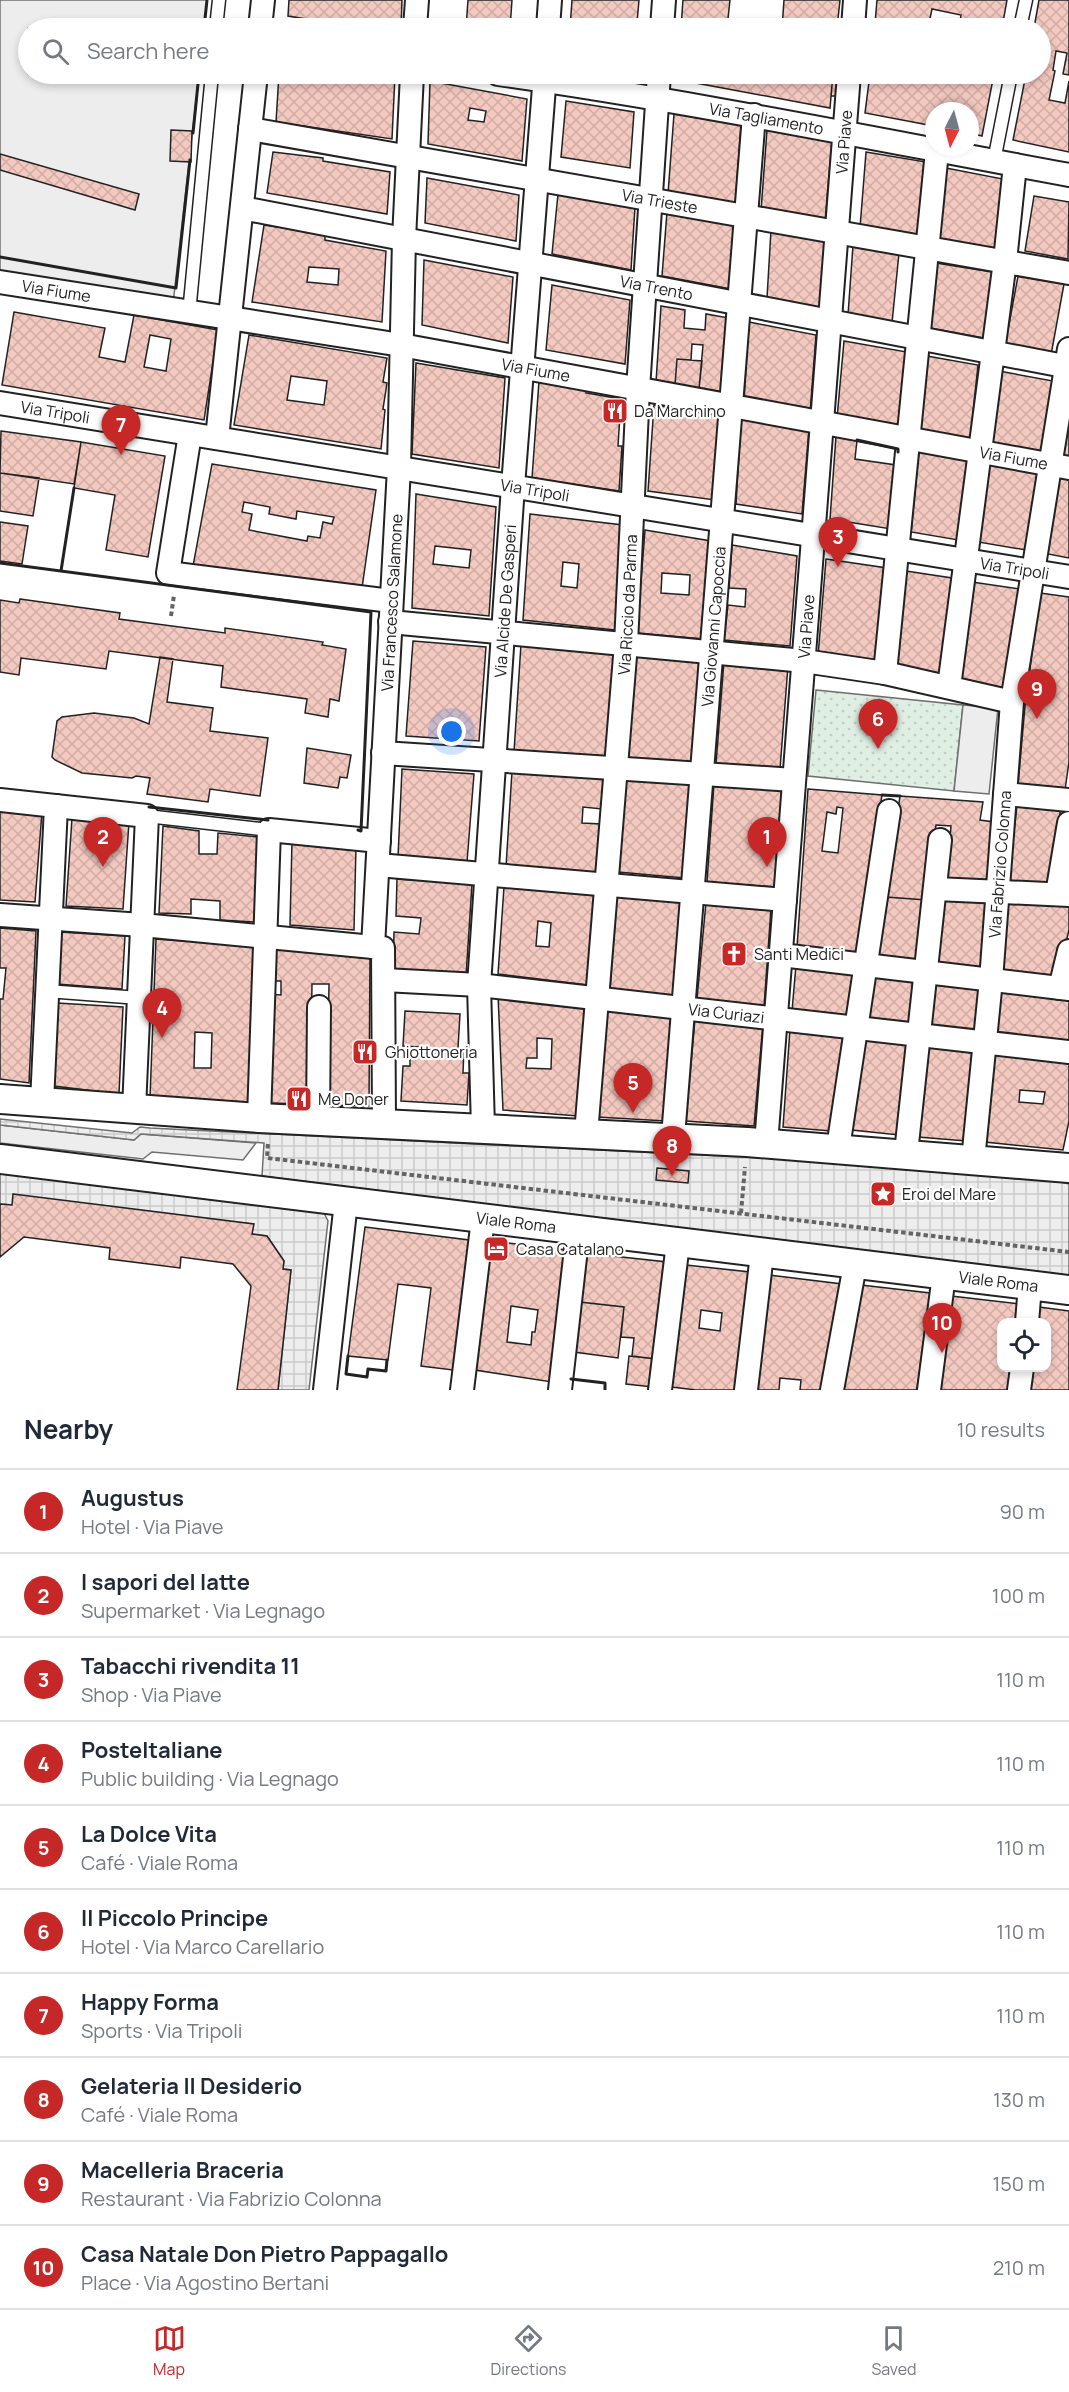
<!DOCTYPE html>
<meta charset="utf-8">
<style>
body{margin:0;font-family:Manrope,sans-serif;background:#f2f2f3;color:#1f2937}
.controls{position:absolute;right:18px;bottom:18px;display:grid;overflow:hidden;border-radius:12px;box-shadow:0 3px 9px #0003}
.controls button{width:54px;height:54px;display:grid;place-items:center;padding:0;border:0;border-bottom:2px solid #e0e1e3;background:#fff;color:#1f2937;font:30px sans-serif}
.compass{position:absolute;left:925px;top:102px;width:54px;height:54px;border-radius:50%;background:#fff;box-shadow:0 3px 9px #0003;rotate:186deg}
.you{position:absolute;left:452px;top:732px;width:21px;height:21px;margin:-15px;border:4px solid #fff;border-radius:50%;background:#1a73e8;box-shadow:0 0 0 9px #1a73e833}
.badge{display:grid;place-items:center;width:39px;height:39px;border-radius:50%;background:#c62828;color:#fff;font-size:20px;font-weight:700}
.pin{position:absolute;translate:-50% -50px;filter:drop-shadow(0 2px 3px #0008)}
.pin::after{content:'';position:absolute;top:32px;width:21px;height:18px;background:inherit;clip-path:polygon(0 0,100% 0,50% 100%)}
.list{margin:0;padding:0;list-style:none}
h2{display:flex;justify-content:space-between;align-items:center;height:78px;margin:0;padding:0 24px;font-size:26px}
h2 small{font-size:20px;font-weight:400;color:#747a83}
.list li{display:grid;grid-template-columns:39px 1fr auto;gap:18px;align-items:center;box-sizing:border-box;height:84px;padding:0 24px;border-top:2px solid #e0e1e3}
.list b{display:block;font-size:22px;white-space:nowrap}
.list p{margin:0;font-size:20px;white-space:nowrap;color:#747a83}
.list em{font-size:20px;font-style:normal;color:#747a83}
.icon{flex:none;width:33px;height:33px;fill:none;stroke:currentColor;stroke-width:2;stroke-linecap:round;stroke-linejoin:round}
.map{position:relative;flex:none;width:1069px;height:1390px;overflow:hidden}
.search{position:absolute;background:#fff;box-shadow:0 3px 9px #0003;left:18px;right:18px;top:18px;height:66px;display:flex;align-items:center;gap:15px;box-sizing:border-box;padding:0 21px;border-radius:33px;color:#747a83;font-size:22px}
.sheet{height:918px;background:#fff}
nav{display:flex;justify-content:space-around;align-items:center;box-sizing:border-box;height:84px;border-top:2px solid #e0e1e3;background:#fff;font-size:16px;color:#747a83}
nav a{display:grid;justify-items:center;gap:3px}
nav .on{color:#c62828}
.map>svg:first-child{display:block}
.park{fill:url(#park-dots);stroke:#6f6f6f;stroke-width:1.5}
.parking{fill:#ededed;stroke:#6f6f6f;stroke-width:1.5}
.plaza{fill:url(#plaza-grid);stroke:#6f6f6f;stroke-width:1.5}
.building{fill:url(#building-cross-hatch);stroke:#222;stroke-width:1.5;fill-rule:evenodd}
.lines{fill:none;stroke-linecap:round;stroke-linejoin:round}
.service-casing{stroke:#222;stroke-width:15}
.minor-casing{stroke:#222;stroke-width:26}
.tertiary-casing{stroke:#222;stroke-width:32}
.path{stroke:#646464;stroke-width:4;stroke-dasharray:4.5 3;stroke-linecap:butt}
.service{stroke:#fff;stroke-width:12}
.minor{stroke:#fff;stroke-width:22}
.tertiary{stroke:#fff;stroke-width:28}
.wall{stroke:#222;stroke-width:3}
.labels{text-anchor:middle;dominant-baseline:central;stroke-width:4.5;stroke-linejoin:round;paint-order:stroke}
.street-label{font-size:16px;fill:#222;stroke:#fff}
.poi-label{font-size:16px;fill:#222;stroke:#fff;text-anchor:start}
</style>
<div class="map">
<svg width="1069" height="1390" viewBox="0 0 1069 1390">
<defs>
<pattern id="park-dots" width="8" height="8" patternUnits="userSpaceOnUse" patternTransform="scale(1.5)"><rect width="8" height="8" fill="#e0efe3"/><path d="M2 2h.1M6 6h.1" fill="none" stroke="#c0cdc2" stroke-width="1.8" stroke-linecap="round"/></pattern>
<pattern id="plaza-grid" width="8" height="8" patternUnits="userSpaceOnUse" patternTransform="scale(1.5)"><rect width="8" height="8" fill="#ededed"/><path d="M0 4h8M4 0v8" fill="none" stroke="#cbcbcb"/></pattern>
<pattern id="building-cross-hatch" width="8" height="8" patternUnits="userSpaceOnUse" patternTransform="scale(1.5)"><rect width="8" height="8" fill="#f3c9c0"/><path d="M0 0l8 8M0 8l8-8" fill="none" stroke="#d0aca5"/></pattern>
</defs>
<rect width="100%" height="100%" fill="#fff"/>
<!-- park -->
<path class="park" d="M816 690 963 705 954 791 808 776Z"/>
<!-- parking -->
<path class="parking" d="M0 0H207L204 28H28V74H199L173 304 0 273Z
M963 705 998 708 989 794 954 791Z
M0 1125 134 1140 141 1134 256 1143 243 1160 152 1152 143 1159 0 1143Z"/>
<!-- plaza -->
<path class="plaza" d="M0 1119 132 1133 140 1127 150 1128 783 1159 1061 1182 1069 1184V1277L262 1176 264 1143 141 1134 134 1140 0 1125Z
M0 1172 320 1211 324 1213 328 1221 309 1390H278L291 1270 283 1269 284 1261 267 1236 252 1234 253 1224 0 1204Z"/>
<!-- building -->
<path class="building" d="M289 0H402L401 28H362L288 16Z
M468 0H512L510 28H466Z
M572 0H639L637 23 648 24V28H570Z
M683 0H730L727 28H681Z
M784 0H840L837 28H782Z
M877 0H1007L1002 28H959L961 15 932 9 928 28 875 24Z
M1039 0H1069V75L1063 74 1067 53 1056 51 1053 70 1055 71 1049 100 1065 103 1069 81V152L1013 140 1026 74H1040V28H1034Z
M279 74 395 75 392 139 276 122Z
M679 74H833L830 108 680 80Z
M833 74H842L840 96H831Z
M870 74H930L929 77 961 83 963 74H994L982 136 970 133V111H934V126L865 113Z
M430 81 527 99 522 161 428 144ZM470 108 486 111 484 122 468 120Z
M566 101 634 112 630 168 561 157Z
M674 114 741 125 735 206 668 194Z
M171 130 192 131 191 162 170 161Z
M767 130 832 140 825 222 761 211Z
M273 152 323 158V161L390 172 387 214 267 193Z
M866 152 926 162 918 239 860 228Z
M0 154 139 194 135 210 0 170Z
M946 168 1003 179 994 252 939 241Z
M427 178 519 195 516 241 425 223Z
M558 194 635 207 631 270 552 254Z
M1034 196 1069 202 1068 259 1025 251Z
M667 212 737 225 731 289 662 276Z
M264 225 325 234V240L386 251 382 322 252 302ZM309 267 339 269 338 285 307 282Z
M771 230 828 240 822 309 767 298Z
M853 245 899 253 892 323 848 315Z
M424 260 513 277 508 343 422 325Z
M936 263 992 272 984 338 930 328Z
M1018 276 1064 284 1051 355 1005 346Z
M552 285 630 300 625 364 546 350Z
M661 306 685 310 684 328 705 330 706 314 729 318 724 393 699 389 703 345 692 344 691 360 677 359 675 385 656 382Z
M14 312 105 328 99 357 125 362 134 315 218 330 204 420 2 385ZM150 335 171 339 166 371 144 367Z
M749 322 816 335 810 413 744 400Z
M249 335 387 358 383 382 387 383 383 409 385 410 381 449 234 425ZM291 376 327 381 324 405 287 400Z
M844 341 907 352 900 428 837 418Z
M927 356 978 365 970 441 920 431Z
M677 359 702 361 699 389 675 385Z
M416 363 505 378 499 468 412 454Z
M999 371 1053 381 1042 453 990 443Z
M539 381 587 389 586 393 621 399 618 446H622L619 491 532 478Z
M654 405 721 416 715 500 648 491Z
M1069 417V458L1062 457Z
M741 418 809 429 802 514 736 504Z
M1 431 81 442 74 484 0 473Z
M836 436 857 440 855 459 896 465 891 529 830 519Z
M81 442 165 456 148 557 106 550 115 495 74 488Z
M919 452 968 461 958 540 911 532Z
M988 463 1039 473 1026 550 978 542Z
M212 464 376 490 362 588 193 566ZM244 502 270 507 269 514 296 519 297 511 334 517 332 524 323 522 320 538 308 536 307 541 249 530 252 514 242 512Z
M0 473 39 478 33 516 0 511Z
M1059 477 1069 479V558L1048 554Z
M416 494 496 507 489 616 412 608ZM435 546 471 550 469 568 433 564Z
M530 514 623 525 615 630 523 620ZM563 562 579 564 577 588 561 586Z
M0 522 28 526 22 564 0 561Z
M645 530 711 541 704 639 637 633ZM662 573 690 575 689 595 661 593Z
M732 545 797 556 790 646 724 640 728 605 745 607 746 589 729 588Z
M826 559 887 568 877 663 818 656Z
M906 571 952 578 940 676 897 665Z
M972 582 1019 589 1003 692 960 681Z
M1040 593 1069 597V762L1065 790 1018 785 1025 706Z
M20 599 120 613 119 619 225 633V628L323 642 322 645 346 649 339 701 330 699 328 717 305 713 307 699 221 687 223 666 109 651 106 669 21 658 19 675 0 672V600L19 603Z
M413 641 486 647 479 741 406 736Z
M521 644 614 650 606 758 514 752Z
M635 654 703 660 695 763 627 758Z
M160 657 173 659 167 702 213 708 210 731 268 738 260 796 210 789 208 802 147 794 150 778 136 776 132 778 82 773 55 760 52 757 57 721 62 717 94 713 134 718 149 724Z
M724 661 788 666 780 769 716 764Z
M307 748 351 755 347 778 340 777 338 788 304 783Z
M402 769 474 774 467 862 398 857Z
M512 771 604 778 602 809 583 807 582 823 601 824 598 873 506 867Z
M626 777 693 783 685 878 618 872Z
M714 784 782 789 775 887 707 882Z
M808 789 882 795 857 953 797 947ZM837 807 843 808 838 853 822 851 827 812 836 814Z
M900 796 983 802 980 820 994 822 989 885 946 881 951 826 936 825 926 900 886 897Z
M1017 805 1061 807 1049 888 1008 885Z
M0 809 42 812 35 902 0 900Z
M72 818 129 822 123 909 66 906Z
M163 826 199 831V854H217L218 833 258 837 254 922 220 920V901L191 899V914L159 913Z
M292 841 356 846 354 930 290 925Z
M397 879 472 884 466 976 393 972 394 932 419 934 421 918 396 916Z
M504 887 595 894 588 985 498 974ZM538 921 551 923 549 947 536 946Z
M617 896 685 900 676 997 610 989Z
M886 897 926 900 918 962 876 957Z
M944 897 987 900 981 969 937 965Z
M706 902 771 908 764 1007 697 999Z
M1007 902 1069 906V930L1057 979 1001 972Z
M0 928 36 931 29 1083 0 1079V999H3L6 968H0Z
M60 932 125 936 122 989 57 984Z
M156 939 255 946 248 1102 150 1098ZM195 1032 212 1033 211 1068H194Z
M271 947 370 955 369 1106 327 1105 329 984H312L310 1104 266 1103 269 994 281 995V981H271Z
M796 965 855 972 848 1019 792 1011Z
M874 975 916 979 910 1026 868 1022Z
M934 982 979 988 976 1033 930 1028Z
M999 991 1069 1000V1044L996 1035Z
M498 995 586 1005 578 1116 503 1110ZM537 1038 552 1039 551 1069 526 1068 527 1058H537Z
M57 1003 123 1007 119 1094 54 1086Z
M606 1008 674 1016 666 1121 597 1117Z
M405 1011 460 1014 458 1048H464L463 1073H469L467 1105 401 1101 403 1066H410V1057L418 1056 419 1047 403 1046Z
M695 1019 763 1024 754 1126 686 1121Z
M790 1029 844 1037 831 1131 783 1127Z
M865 1040 908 1044 899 1135 852 1130Z
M927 1047 973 1053 966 1141 918 1137Z
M993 1055 1069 1062V1121L1063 1150 985 1142ZM1020 1090 1045 1092 1043 1104 1019 1102Z
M657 1168 689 1171 688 1183 656 1180Z
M13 1194 254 1224 252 1234 267 1236 284 1261 283 1269 291 1270 278 1390H237L251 1286 233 1264 181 1257 180 1268 109 1259 110 1248 24 1237 0 1257V1204L12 1205Z
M365 1227 469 1240 453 1370 421 1366 431 1288 398 1284 388 1360 348 1356Z
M491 1241 566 1250 552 1382 475 1370ZM511 1306 538 1310 535 1332H532L531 1345 507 1342Z
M585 1253 667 1262 656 1359 632 1356 634 1338 621 1337 624 1307 580 1302Z
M686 1265 750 1272 736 1390H696L672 1387ZM701 1310 722 1313 720 1331 699 1328Z
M769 1275 842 1284 823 1390H800L801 1380 780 1378 779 1390H755Z
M861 1285 930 1293 917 1390H842Z
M951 1296 1021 1304 1020 1322H1002V1368H1015L1012 1390H939Z
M580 1302 624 1307 618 1358 574 1352Z
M1039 1307 1069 1311V1390H1031L1033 1368H1046V1322H1038Z
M629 1356 656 1359 653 1387 626 1384Z"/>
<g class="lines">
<!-- service casing -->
<g class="service-casing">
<path id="service" d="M216 28 219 0
M1020 28 1026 0
M994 161 1011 74
M189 313 212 74
M147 816 269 830
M47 991 139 998"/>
</g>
<!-- minor casing -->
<g class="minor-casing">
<g id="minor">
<path d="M260 28 263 0"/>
<path d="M415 28 417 0"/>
<path d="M548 28 550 0"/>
<path d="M662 28 664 0"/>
<path d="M853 28 855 0"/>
<path id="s1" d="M498 74C689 101 879 140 1069 175"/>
<path id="s2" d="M250 129 1069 273"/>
<path id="s3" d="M242 208 1069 367"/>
<path id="s4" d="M0 282 401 345 1069 468"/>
<path id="s5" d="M0 403 1069 577"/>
<path d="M190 434 168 573 391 601"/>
<path d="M217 438 256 74"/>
<path d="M390 622 804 661 885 673 1012 702"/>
<path d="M885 673 937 151"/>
<path d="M949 687 1005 261 1015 165"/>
<path d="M383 753 794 780"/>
<path d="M1005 794 1069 800"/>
<path d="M0 800 147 816 134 1109"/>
<path d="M378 865 785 900"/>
<path d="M936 889 1069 895"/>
<path d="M1057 894 1069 823"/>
<path d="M0 915 142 925 373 947"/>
<path d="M781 955 1069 989"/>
<path id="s6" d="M384 980 479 985 1069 1052"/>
<path d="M1060 988 1069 951"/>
<path d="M42 1102 56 806"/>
<path d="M259 1118 269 830 379 841"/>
<path d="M318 1120 319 1007"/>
<path id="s7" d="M384 1123 383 948 373 947 399 468 404 239 412 74"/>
<path id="s8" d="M483 1128 479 985 513 486 545 74"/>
<path id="s9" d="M586 1134 626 644 638 389 659 74"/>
<path id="s10" d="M673 1137 754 115"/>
<path id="s11" d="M766 1144 849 74"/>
<path d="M838 1148 889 811"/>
<path d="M906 1153 940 840"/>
<path id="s12" d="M973 1160 991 980 1012 702 1069 349"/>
<path d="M1027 1322 1030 1286"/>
<path d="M325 1390 346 1202"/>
<path d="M462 1390 483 1219"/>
<path d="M560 1390 578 1231"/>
<path d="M660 1390 678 1243"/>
<path d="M746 1390 762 1254"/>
<path d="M832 1390 855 1265"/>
<path d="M929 1390 944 1275"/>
<path d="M1019 1390 1022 1368"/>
</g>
</g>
<!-- tertiary casing -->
<g class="tertiary-casing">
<g id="tertiary">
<path d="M0 1099 259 1118 747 1142 1069 1168"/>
<path id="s13" d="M0 1159 1069 1290"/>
</g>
</g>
<!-- path -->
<path class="path" d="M171 616 174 595
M268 1144 267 1158 1069 1252
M741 1213 745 1167"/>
<!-- service -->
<use href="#service" class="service"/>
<!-- minor -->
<use href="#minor" class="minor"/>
<!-- tertiary -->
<use href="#tertiary" class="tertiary"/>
<!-- wall -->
<path class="wall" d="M204 28 207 0
M193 133 199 74
M0 257 176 288 190 160
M857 440 898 449V452
M0 563 371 612 361 831 358 830
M61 571 74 488
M882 795 900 796
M149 807 268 820
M348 1356 346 1374 367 1377 368 1369 386 1371 387 1360
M571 1379 605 1383V1390"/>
</g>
<!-- icons -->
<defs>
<g id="restaurant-square" transform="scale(1.35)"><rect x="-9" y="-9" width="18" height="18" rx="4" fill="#c62828" stroke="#fff"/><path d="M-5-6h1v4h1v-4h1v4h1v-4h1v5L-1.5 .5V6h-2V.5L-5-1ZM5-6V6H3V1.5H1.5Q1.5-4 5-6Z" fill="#fff"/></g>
<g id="church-square" transform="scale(1.35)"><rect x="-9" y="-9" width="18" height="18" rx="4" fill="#c62828" stroke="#fff"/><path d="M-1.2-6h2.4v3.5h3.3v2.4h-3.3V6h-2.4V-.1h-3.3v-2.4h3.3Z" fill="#fff"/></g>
<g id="sight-square" transform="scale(1.35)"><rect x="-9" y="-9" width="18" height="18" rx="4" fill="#c62828" stroke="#fff"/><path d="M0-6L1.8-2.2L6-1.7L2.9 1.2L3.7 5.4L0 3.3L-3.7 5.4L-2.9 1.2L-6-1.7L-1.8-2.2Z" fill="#fff"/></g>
<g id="hotel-square" transform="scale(1.35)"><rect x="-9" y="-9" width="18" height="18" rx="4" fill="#c62828" stroke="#fff"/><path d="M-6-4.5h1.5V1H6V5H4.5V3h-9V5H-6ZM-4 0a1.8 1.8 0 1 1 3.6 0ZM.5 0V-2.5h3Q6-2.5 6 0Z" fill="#fff"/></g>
</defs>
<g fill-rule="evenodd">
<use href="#restaurant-square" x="615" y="411"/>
<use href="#church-square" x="734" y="954"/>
<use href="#restaurant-square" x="365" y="1052"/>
<use href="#restaurant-square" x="299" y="1099"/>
<use href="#sight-square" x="883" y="1194"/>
<use href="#hotel-square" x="496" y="1249"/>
</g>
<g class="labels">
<!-- street labels -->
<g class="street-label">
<text stroke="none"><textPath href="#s1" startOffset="272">Via Tagliamento</textPath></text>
<text stroke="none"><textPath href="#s11" startOffset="1005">Via Piave</textPath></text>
<text stroke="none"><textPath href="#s2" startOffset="416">Via Trieste</textPath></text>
<text stroke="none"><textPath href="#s3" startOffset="422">Via Trento</textPath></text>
<text stroke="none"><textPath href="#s4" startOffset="57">Via Fiume</textPath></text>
<text stroke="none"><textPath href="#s4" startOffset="543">Via Fiume</textPath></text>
<text stroke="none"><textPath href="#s5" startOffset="56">Via Tripoli</textPath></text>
<text stroke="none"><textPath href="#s4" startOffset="1029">Via Fiume</textPath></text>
<text stroke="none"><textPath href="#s5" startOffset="542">Via Tripoli</textPath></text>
<text stroke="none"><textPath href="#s5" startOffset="1028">Via Tripoli</textPath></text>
<text stroke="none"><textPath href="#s8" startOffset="528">Via Alcide De Gasperi</textPath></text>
<text stroke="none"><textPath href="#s7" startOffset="530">Via Francesco Salamone</textPath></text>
<text stroke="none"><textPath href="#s9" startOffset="531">Via Riccio da Parma</textPath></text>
<text stroke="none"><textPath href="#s10" startOffset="512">Via Giovanni Capoccia</textPath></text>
<text stroke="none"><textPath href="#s11" startOffset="519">Via Piave</textPath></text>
<text stroke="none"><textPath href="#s12" startOffset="297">Via Fabrizio Colonna</textPath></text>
<text stroke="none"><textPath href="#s6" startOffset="344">Via Curiazi</textPath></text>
<text stroke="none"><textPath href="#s13" startOffset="520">Viale Roma</textPath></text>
<text stroke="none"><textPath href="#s13" startOffset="1006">Viale Roma</textPath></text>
</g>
<!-- poi labels -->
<g class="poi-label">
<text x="634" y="411">Da Marchino</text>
<text x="754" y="954">Santi Medici</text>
<text x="385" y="1052">Ghiottoneria</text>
<text x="318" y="1099">Me Doner</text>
<text x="902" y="1194">Eroi del Mare</text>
<text x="516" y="1249">Casa Catalano</text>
</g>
</g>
</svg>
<div class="controls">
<button><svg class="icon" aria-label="locate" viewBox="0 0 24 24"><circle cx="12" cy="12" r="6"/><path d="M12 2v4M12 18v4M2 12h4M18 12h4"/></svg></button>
</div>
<svg class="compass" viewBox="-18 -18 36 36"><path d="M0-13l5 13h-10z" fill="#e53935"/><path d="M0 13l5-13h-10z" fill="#747a83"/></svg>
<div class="you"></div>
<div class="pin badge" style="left:767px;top:867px">1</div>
<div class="pin badge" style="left:103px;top:867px">2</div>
<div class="pin badge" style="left:838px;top:567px">3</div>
<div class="pin badge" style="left:162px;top:1038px">4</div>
<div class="pin badge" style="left:633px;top:1113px">5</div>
<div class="pin badge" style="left:878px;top:749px">6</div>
<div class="pin badge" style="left:121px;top:455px">7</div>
<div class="pin badge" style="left:672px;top:1176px">8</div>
<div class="pin badge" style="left:1037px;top:719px">9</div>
<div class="pin badge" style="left:942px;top:1353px">10</div>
<div class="search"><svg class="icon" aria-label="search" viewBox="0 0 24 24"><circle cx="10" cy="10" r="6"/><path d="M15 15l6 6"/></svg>Search here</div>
</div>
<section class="sheet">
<h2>Nearby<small>10 results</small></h2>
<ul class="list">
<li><span class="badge">1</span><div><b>Augustus</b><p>Hotel · Via Piave</p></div><em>90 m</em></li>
<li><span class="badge">2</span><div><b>I sapori del latte</b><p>Supermarket · Via Legnago</p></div><em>100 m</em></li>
<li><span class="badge">3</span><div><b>Tabacchi rivendita 11</b><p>Shop · Via Piave</p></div><em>110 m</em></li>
<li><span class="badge">4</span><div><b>PosteItaliane</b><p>Public building · Via Legnago</p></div><em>110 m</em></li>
<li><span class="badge">5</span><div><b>La Dolce Vita</b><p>Café · Viale Roma</p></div><em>110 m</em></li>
<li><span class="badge">6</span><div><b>Il Piccolo Principe</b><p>Hotel · Via Marco Carellario</p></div><em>110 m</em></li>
<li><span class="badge">7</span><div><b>Happy Forma</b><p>Sports · Via Tripoli</p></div><em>110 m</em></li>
<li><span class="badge">8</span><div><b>Gelateria Il Desiderio</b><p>Café · Viale Roma</p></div><em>130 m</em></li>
<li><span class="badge">9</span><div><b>Macelleria Braceria</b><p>Restaurant · Via Fabrizio Colonna</p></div><em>150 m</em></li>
<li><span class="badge">10</span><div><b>Casa Natale Don Pietro Pappagallo</b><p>Place · Via Agostino Bertani</p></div><em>210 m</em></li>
</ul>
</section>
<nav>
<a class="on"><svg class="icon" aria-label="map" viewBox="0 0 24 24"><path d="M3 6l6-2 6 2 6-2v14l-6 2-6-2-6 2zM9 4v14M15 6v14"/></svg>Map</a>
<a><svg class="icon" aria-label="directions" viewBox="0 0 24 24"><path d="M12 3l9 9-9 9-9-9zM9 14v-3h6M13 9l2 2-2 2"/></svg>Directions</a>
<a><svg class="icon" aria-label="saved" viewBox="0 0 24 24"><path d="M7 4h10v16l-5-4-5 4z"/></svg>Saved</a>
</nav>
